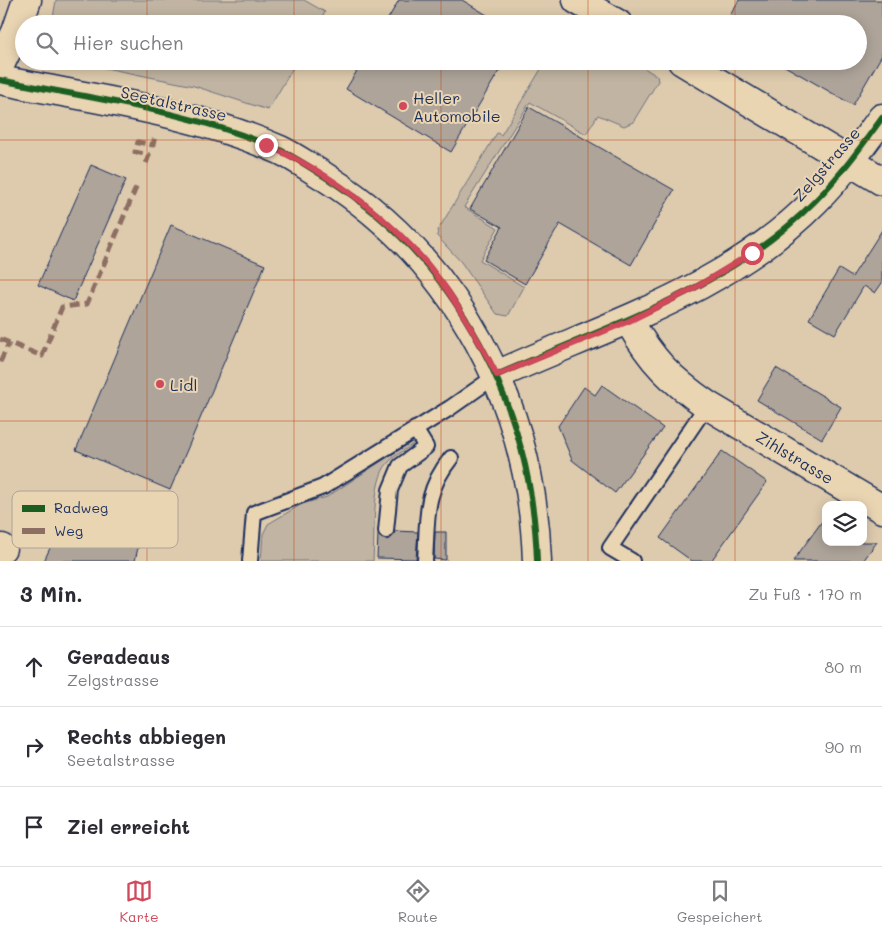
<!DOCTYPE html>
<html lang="de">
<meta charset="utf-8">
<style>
body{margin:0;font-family:Mali,sans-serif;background:#f7f7f7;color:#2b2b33}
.controls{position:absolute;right:15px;bottom:15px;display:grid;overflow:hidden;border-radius:10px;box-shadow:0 2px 12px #0003}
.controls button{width:45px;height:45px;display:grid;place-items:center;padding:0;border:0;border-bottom:1px solid #e1e1e2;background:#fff;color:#2b2b33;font:25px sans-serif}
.stop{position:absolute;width:15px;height:15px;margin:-11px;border:4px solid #d1495b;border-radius:50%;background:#fff}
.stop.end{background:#d1495b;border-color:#fff;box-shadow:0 1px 5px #0008}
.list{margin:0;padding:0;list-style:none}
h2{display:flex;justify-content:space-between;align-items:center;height:65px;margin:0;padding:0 20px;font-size:21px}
h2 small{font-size:16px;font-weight:400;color:#7c7c81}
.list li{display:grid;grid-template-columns:32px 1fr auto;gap:15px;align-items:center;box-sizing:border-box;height:80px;padding:0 20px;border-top:1px solid #e1e1e2}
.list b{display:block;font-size:19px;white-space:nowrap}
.list p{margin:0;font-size:16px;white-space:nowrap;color:#7c7c81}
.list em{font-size:16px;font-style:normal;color:#7c7c81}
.icon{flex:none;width:28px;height:28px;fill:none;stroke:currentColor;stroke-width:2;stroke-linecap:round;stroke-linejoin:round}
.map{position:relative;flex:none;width:882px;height:561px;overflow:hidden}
.search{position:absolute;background:#fff;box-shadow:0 2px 12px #0003;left:15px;right:15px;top:15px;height:55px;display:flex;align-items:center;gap:12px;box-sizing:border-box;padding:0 18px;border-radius:28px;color:#7c7c81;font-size:19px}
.sheet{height:305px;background:#fff}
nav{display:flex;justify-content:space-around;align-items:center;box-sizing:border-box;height:70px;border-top:1px solid #e1e1e2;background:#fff;font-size:14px;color:#7c7c81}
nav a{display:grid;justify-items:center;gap:2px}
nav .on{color:#d1495b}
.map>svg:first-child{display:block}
.green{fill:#c1b4a2;stroke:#6e7280}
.building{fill:#aea49a;stroke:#1b2f5e}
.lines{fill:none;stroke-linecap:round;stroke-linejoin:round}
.service-casing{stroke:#1b2f5e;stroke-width:18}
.minor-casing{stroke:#1b2f5e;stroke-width:31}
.primary-casing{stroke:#1b2f5e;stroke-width:31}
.service{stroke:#ead5b3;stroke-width:14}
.minor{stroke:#ead5b3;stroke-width:28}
.primary{stroke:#ead5b3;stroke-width:28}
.quiet{stroke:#8d6e63;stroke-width:5;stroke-dasharray:10 5;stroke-linecap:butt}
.cycleway-casing{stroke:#ead5b3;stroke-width:9}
.cycleway{stroke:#1b5e20;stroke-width:6}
.route{stroke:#d1495b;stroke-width:6}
.grid{fill:none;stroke:#bf511c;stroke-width:1;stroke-opacity:0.55}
.poi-dot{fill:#d1495b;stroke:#ead5b3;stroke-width:2}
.labels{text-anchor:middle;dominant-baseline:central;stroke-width:4;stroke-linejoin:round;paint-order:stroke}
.poi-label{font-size:16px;fill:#1b2f5e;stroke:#ead5b3;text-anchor:start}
.street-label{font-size:16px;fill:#1b2f5e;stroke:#ead5b3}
.key{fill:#ead5b3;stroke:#aca39a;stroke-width:1}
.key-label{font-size:14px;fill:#1b2f5e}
</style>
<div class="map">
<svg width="882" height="561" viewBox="0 0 882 561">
<rect width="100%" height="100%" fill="#decbae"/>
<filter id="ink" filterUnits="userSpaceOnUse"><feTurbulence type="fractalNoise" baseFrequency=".02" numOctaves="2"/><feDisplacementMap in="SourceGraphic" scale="10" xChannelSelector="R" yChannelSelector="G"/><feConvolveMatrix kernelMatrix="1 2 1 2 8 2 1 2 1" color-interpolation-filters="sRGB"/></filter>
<g filter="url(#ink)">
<!-- green -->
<path class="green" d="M56 0H304L325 12 318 24H52Z
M71 61H297L268 110 194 86Z
M546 61H633L657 76 658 81 633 122 624 126 598 115 586 134 530 102 464 207 498 228 480 260 524 287 508 316 497 314 461 262 437 236 438 230 497 133 501 135Z
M415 439 416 442C407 449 395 455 388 463 371 480 375 537 373 561H261L263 534 268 524 302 504 327 497Z"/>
<!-- building -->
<path class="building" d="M399 0H462L502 24H385Z
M739 0H882V55L853 105 776 61H858V24H725Z
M363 61H505L451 152 346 89Z
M529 107 674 190 631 265 560 224 525 284 484 260 502 227 470 209Z
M91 165 126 180 73 301 38 285Z
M171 225 265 265 170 490 76 450Z
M882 230V283L875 293 864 286 835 334 809 319 839 269 852 277Z
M776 368 841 407 822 439 757 400Z
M602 385 663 428 615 493 572 460 558 426 584 387 595 395Z
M722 451 767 482 711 561H692L660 538Z
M74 496 143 525 135 561H44Z
M826 516V542H877L863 561H793Z
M395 531 418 532 416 559 377 558 378 534 386 540 393 536Z
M435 532H446V560L434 559Z"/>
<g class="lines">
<!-- service casing -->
<g class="service-casing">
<path id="service" d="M386 531 390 490 400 466 426 447 415 429
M250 561 254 513 323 487 450 408 497 375
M425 561C428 519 423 493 451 458
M632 561 610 548 707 405"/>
</g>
<!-- minor casing -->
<g class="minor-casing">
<path id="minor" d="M577 0 618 24
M682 61 882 181
M0 65 16 32 27 0
M629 321C652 361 670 379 707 405L882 509
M497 375C607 325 728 290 815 201 840 176 861 147 882 118
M0 548H2"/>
</g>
<!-- primary casing -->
<g class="primary-casing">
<path id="primary" d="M0 80C94 99 192 111 280 150 295 157 310 168 325 177 458 261 532 405 537 561"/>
</g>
<!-- service -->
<use href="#service" class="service"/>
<!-- minor -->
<use href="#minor" class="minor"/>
<!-- primary -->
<use href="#primary" class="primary"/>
<!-- quiet -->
<path class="quiet" d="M146 163 149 155 135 152 138 142 153 145 155 136
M0 339 42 356 62 307 87 304 138 183
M0 362 9 343"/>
<!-- cycleway casing -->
<g class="cycleway-casing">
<path id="cycleway" d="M0 80C94 99 192 111 280 150 295 157 310 168 325 177 458 261 532 405 537 561
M497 375C607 325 728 290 815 201 840 176 861 147 882 118"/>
</g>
<!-- cycleway -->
<use href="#cycleway" class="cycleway"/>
</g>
</g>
<g class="lines" filter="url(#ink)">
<!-- route -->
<path class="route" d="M266 145C331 172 401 226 442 283 463 312 480 343 497 375L629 321 693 289 752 253"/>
</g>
<!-- grid -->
<path class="grid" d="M147 0V24M294 0V24M441 0V24M588 0V24M735 0V24M147 61V561M294 61V561M441 61V561M588 61V561M735 61V561M0 140H882M0 280H882M0 421H882"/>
<!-- markers -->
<g class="poi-dot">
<circle cx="403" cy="106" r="5"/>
<circle cx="160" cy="384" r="5"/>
</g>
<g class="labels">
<!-- poi labels -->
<g class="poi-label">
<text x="413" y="97">Heller<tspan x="413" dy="18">Automobile</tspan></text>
<text x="170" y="384">Lidl</text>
</g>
<!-- street labels -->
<g class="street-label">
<text transform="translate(174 103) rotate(13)">Seetalstrasse</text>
<text transform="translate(826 164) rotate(-49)">Zelgstrasse</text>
<text transform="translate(795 457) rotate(31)">Zihlstrasse</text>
</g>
</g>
<!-- legend -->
<rect x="12" y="491" width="166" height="57" rx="8" class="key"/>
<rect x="22" y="505" width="23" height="7" fill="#1b5e20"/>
<rect x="22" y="528" width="23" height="6" fill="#8d6e63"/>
<g class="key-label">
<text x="54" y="513">Radweg</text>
<text x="54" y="536">Weg</text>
</g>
</svg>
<div class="controls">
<button><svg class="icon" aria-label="layers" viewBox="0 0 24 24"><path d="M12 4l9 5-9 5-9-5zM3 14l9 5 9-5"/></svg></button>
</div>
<div class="stop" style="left:752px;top:253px"></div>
<div class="stop end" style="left:266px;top:145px"></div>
<div class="search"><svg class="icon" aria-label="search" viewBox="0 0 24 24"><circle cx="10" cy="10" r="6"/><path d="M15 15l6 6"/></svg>Hier suchen</div>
</div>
<section class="sheet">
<h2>3 Min.<small>Zu Fuß · 170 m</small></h2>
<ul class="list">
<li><svg class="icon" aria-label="ahead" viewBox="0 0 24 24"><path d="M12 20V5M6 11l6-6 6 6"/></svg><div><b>Geradeaus</b><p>Zelgstrasse</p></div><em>80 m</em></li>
<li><svg class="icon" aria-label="right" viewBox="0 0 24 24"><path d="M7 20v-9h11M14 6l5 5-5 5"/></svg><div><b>Rechts abbiegen</b><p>Seetalstrasse</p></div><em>90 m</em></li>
<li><svg class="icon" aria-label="arrive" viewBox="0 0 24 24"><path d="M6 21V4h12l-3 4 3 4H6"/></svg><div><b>Ziel erreicht</b></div></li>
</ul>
</section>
<nav>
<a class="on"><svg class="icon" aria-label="map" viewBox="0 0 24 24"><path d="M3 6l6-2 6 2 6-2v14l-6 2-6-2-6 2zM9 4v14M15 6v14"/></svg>Karte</a>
<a><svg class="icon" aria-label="directions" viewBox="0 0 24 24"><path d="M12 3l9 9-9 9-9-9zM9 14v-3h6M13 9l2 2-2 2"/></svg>Route</a>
<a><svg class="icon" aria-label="saved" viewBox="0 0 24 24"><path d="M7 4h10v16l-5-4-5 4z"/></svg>Gespeichert</a>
</nav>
